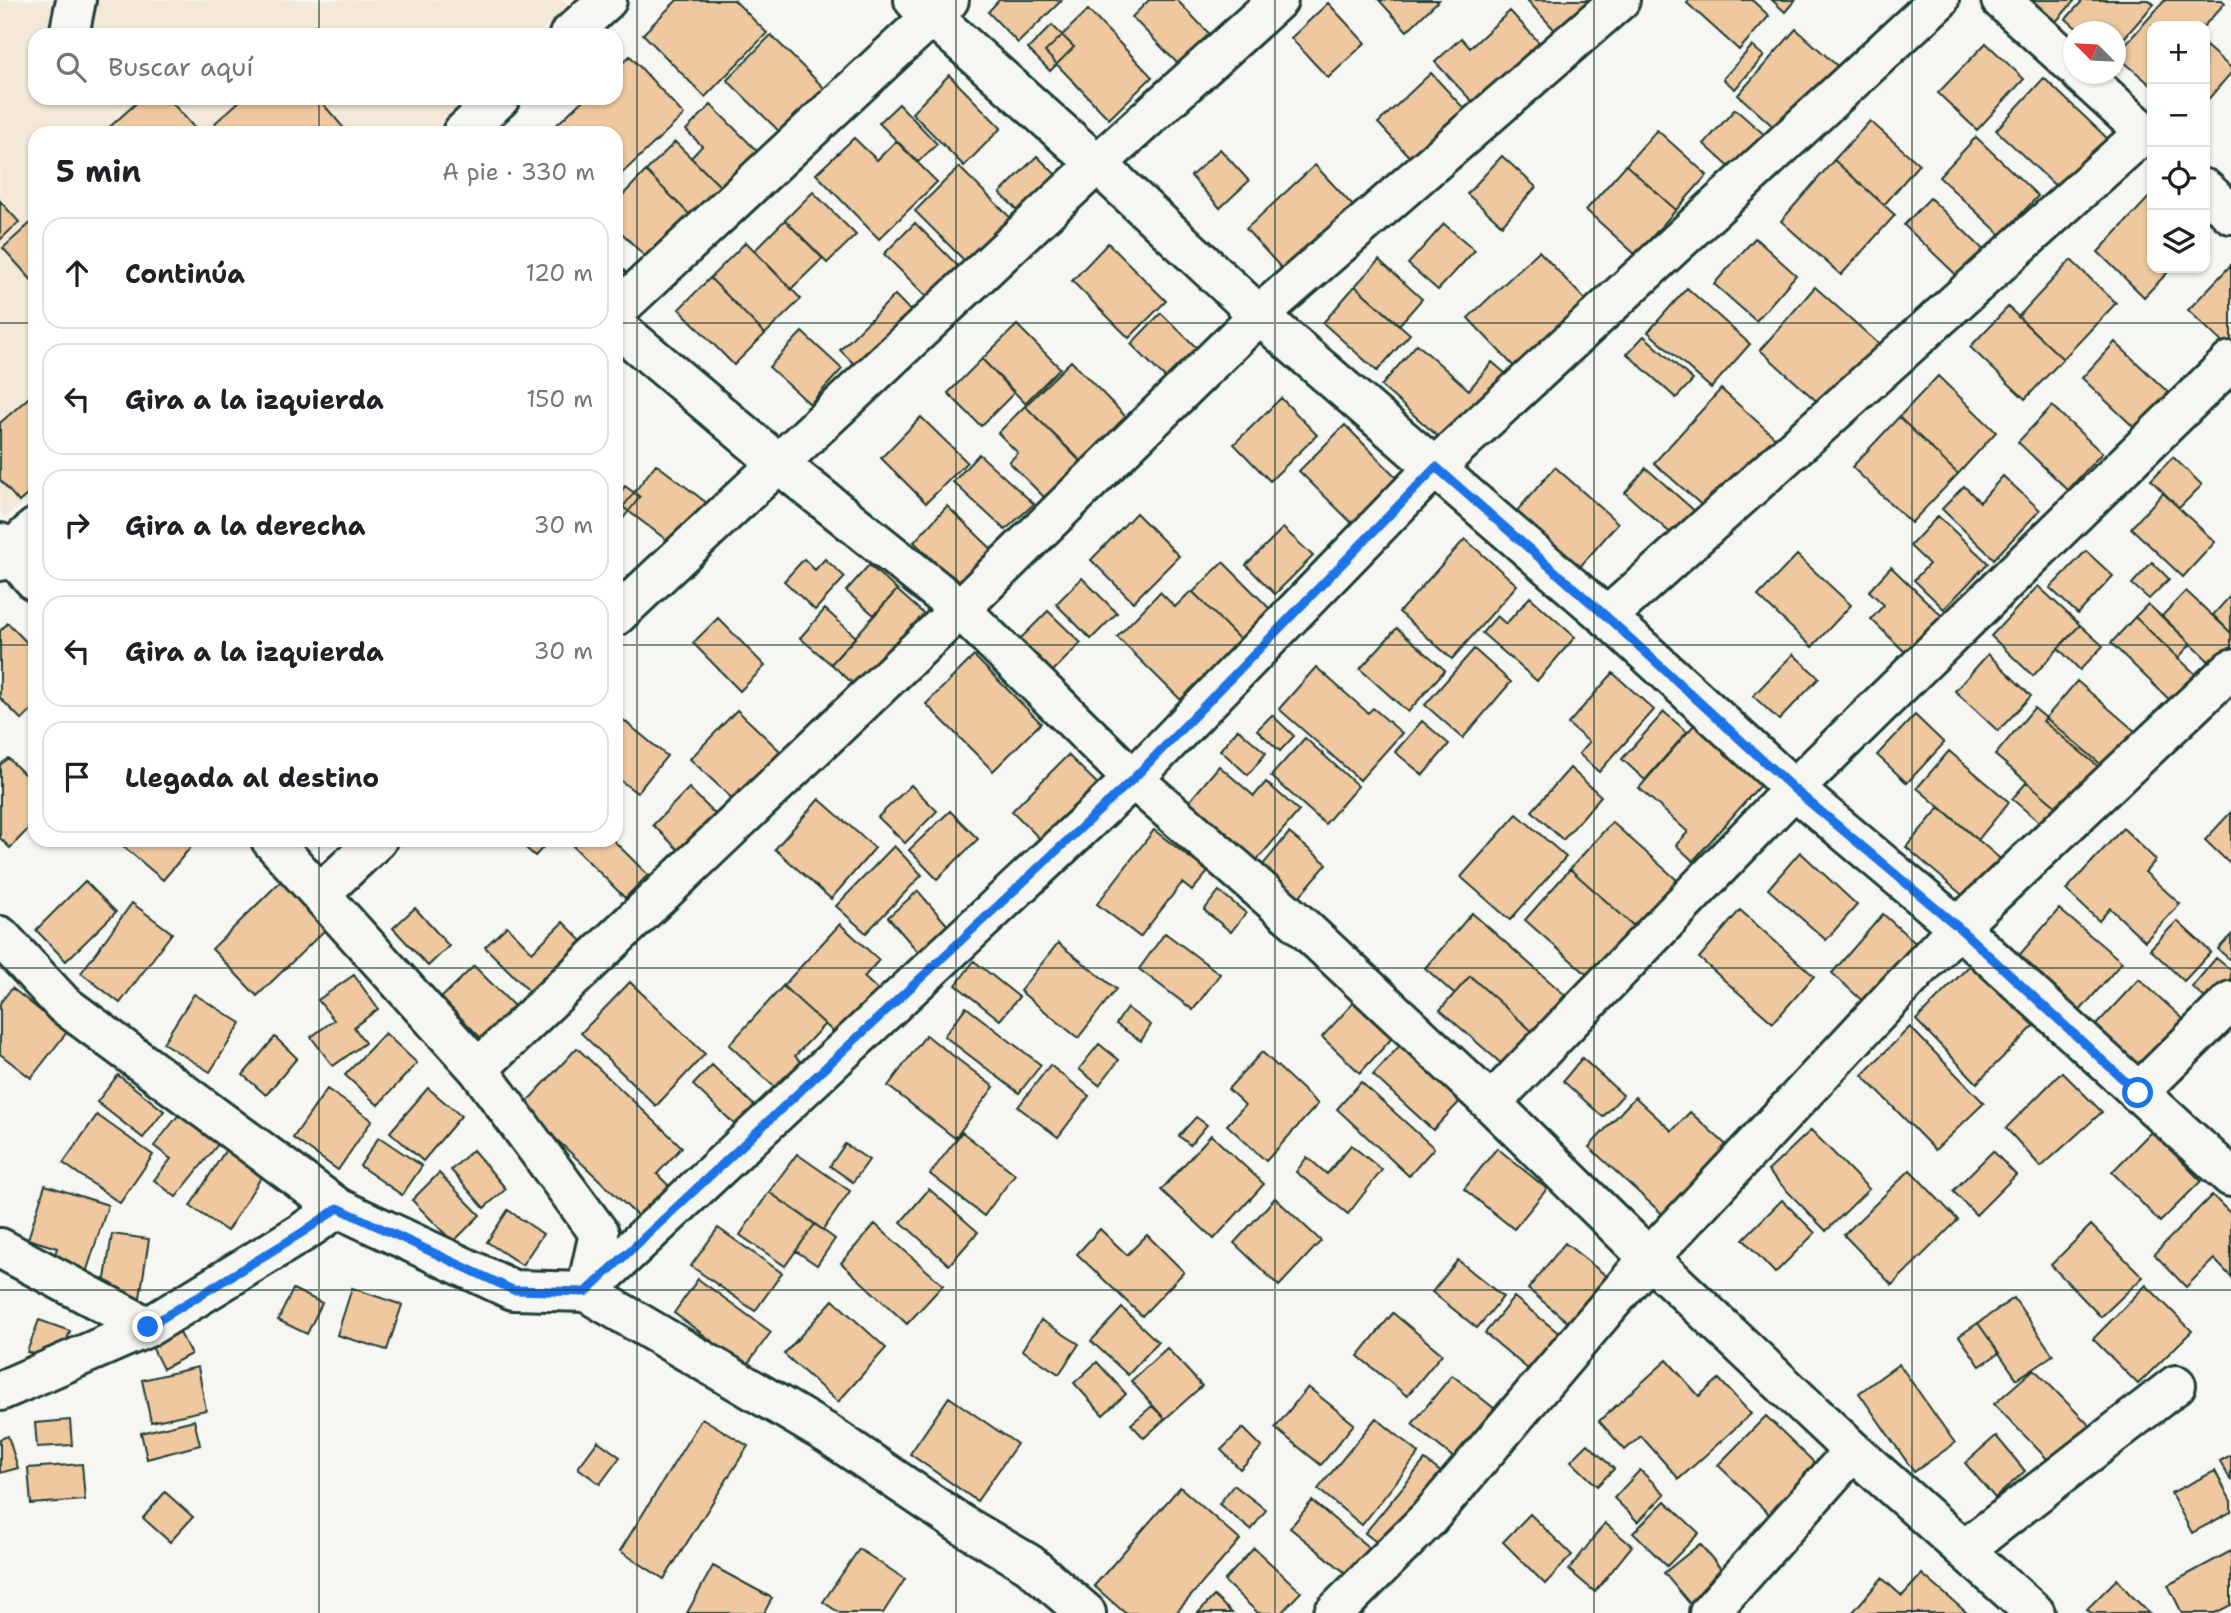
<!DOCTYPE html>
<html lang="es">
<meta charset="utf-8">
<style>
body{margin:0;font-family:"Shantell Sans",sans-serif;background:#f2f2f2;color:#202124}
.controls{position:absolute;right:21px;top:21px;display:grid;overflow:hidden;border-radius:14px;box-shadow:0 2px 5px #0004}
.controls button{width:63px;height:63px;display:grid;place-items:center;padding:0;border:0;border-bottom:2px solid #e0e0e0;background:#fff;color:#202124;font:35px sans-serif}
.compass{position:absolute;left:2063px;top:21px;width:63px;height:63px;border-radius:50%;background:#fff;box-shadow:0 2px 5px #0004;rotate:294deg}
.stop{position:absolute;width:21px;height:21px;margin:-16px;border:5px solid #1a73e8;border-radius:50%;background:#fff}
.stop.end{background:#1a73e8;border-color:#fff;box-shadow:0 2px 7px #0008}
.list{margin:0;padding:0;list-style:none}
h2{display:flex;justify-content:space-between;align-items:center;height:91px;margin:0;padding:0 28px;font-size:30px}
h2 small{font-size:23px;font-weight:400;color:#757577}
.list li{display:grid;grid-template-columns:46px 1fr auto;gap:21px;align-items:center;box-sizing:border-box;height:112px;margin:0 14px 14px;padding:0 14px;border:2px solid #e0e0e0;border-radius:21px}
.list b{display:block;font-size:26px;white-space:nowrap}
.list em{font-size:23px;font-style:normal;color:#757577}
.icon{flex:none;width:38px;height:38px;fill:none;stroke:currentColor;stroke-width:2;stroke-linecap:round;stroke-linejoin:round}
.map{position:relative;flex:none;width:2231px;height:1613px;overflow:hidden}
.search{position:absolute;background:#fff;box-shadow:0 2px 5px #0004;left:28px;top:28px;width:595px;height:77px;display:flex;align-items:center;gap:18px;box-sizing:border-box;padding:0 24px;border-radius:21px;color:#757577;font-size:26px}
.panel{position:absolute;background:#fff;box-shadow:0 2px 5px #0004;left:28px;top:126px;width:595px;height:721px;border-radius:21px}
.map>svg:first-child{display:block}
.built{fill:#f4e8d9}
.building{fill:#efc89f;stroke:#1f3d34;stroke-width:2}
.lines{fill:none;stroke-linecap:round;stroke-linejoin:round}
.minor-casing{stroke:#1f3d34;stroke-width:44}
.minor{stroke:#f6f6f2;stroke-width:38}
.route{stroke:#1a73e8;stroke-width:9}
.grid{fill:none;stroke:#1f3d34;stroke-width:2;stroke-opacity:0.55}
</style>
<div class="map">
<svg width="2231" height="1613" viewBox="0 0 2231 1613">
<rect width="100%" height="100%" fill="#f6f6f2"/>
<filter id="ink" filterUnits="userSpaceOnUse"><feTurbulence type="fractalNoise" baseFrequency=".0143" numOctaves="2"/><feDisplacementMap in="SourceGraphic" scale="14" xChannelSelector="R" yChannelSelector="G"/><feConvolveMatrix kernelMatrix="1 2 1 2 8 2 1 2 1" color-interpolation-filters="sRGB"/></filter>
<g filter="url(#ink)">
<!-- built -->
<path class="built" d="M0 0H563L569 5 537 35H35V98H467L429 133H35V491L5 518 0 512Z"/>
<!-- building -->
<path class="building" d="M677 0H734L767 33 705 97 643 34Z
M999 0H1062L1018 43 988 12Z
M1149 0H1177L1220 45 1189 75 1132 17Z
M1379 0H1439L1407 31Z
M1527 0H1587L1597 11 1565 41Z
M1689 0H1752L1769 16 1739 50 1687 3Z
M1772 0H1795L1785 12Z
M2025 0H2075L2053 25Z
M2083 0H2149L2154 4 2116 47V32H2081L2066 19Z
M2165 0H2222L2225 3 2204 26H2152V86L2116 55Z
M1328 3 1365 43 1328 78 1291 38Z
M1088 10 1152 77 1109 119 1045 52Z
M1510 11 1547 51 1482 112 1435 62 1461 38 1470 48Z
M1052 25 1074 47 1050 71 1028 49Z
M1796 29 1843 71 1785 137 1738 95Z
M771 35 831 95 787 139 727 80Z
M1986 43 2024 79 1977 130 1938 93Z
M2205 45 2231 68V73L2205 103Z
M1752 46 1764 56 1735 89 1723 79Z
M630 56 684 115 616 179V133H548L585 98H616V69Z
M1431 73 1469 114 1416 164 1378 123Z
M949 75 1001 128 964 166 912 113Z
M2044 78 2109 140 2061 191 1996 130Z
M142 98H168L199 133H103Z
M243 98H318L348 133H223L215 123Z
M899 104 937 144 918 162 879 123Z
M711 105 765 159 729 195 691 158 702 146 686 130Z
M1735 109 1767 137 1736 173 1704 144Z
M1870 121 1919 164 1884 205 1834 160Z
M1657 130 1707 175 1676 210 1626 165Z
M1976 137 2038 196 2001 235 1939 177Z
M854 138 877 160 896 141 937 182 879 239 816 174Z
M675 142 729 195 700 225 646 171Z
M1220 149 1249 181 1220 208 1191 176Z
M1037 156 1071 190 1034 227 1000 193Z
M1502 156 1536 187 1502 225 1467 194Z
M1834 160 1895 215 1841 275 1781 221Z
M1315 165 1353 206 1284 271 1246 229Z
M1626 165 1676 210 1636 255 1586 210Z
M959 167 1031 238 986 282 915 211Z
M646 171 700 225 656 268 616 227V202Z
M813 192 856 235 827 263 785 220Z
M2152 194V268H2172L2144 297 2098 252Z
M1930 198 1994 260 1969 287 1904 225Z
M0 201 19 222 0 240Z
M35 219V284L3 248Z
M785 220 823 258 791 289 754 251Z
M915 223 980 288 949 319 884 254Z
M1444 224 1475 250 1438 290 1408 264Z
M1755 238 1796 275 1756 321 1714 284Z
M746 242 801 299 765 334 710 278Z
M1108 243 1166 301 1129 338 1072 281Z
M1539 251 1591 306 1521 374 1468 318Z
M1379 260 1422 299 1399 325 1355 286Z
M2071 260 2116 303 2063 359 2018 317Z
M616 262 640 287 616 302Z
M2231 265V342L2227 347 2188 310Z
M710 278 765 334 734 365 679 309Z
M1355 286 1410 334 1377 371 1323 323Z
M1815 287 1889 353 1833 416 1760 350Z
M1687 288 1750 344 1711 388 1648 332Z
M895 295 929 330 875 385 840 350Z
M2008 307 2063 359 2025 399 1970 347Z
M1161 313 1208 359 1177 390 1131 344Z
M1017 325 1060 368 1025 403 982 359Z
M802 332 842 369 810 404 769 367Z
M1644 336 1693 380 1676 398 1627 354Z
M2115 342 2174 398 2141 434 2082 378Z
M1417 344 1469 390 1492 362 1512 379 1451 448 1381 386Z
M982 359 1014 393 981 426 948 393Z
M1071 361 1128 419 1083 463 1025 406Z
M1938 376 1996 432 1958 474 1899 417Z
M1721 389 1780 442 1714 516 1654 463Z
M35 392V488L19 502 0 480V423Z
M1281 398 1317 435 1270 481 1234 444Z
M1025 406 1091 472 1055 508 1009 462 1018 453 998 433Z
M2052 406 2102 453 2068 490 2018 442Z
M921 417 967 462 926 503 881 458Z
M1899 417 1958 474 1911 523 1852 467Z
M1345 425 1403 484 1358 529 1299 471Z
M979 454 1034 504 1005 530 953 482Z
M2173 457 2202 485 2179 508 2151 480Z
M656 464 712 507 680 550 623 507Z
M1555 467 1618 523 1579 568 1516 512Z
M1646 468 1706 521 1684 545 1625 493Z
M2003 476 2040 510 1994 559 1942 509 1964 486 1980 502Z
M625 486 640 497 621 521 616 518V499Z
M2163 493 2215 542 2183 577 2131 528Z
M947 506 1001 558 964 590 914 542Z
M1136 513 1179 556 1133 602 1091 560Z
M1938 516 1988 563 1944 609 1914 580 1929 564 1910 546Z
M1283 528 1313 556 1275 594 1246 565Z
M1465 539 1517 585 1452 659 1399 612Z
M2086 551 2113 576 2078 614 2050 588Z
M1797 555 1851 605 1812 647 1758 596Z
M804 559 815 570 825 559 845 577 815 610 784 581Z
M1223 562 1280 619 1250 650 1193 592Z
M2152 562 2169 579 2149 599 2132 584Z
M869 565 897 590 874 615 846 591Z
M1891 567 1945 619 1909 656 1871 619 1884 605 1869 591Z
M1082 578 1117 613 1091 639 1056 604Z
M2038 586 2080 625 2033 676 1991 636Z
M897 590 933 622 868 697 831 664Z
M2186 591 2231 633V659L2219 671 2162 616Z
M1160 592 1175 607 1189 593 1193 592 1250 650 1194 713 1117 637Z
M2231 595V633L2213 615Z
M1530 597 1575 637 1537 681 1482 633 1497 616 1506 624Z
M2148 604 2191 644 2178 658 2135 617Z
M825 609 856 637 831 664 800 638Z
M1048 611 1081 643 1052 672 1019 640Z
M2135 617 2207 685 2182 712 2111 643Z
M718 618 765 666 740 691 693 643Z
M8 623 35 651V707L22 720 0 698V631Z
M2080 625 2103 646 2080 670 2058 648Z
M1397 628 1445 670 1408 712 1360 669Z
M1474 649 1511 682 1463 738 1425 705Z
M1793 654 1819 678 1779 720 1753 696Z
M1988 654 2031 696 1998 731 1955 691Z
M974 656 1041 723 993 771 926 704Z
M1316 667 1368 713 1373 708 1402 733 1360 780 1279 709Z
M1613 673 1654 710 1599 772 1579 754 1589 742 1568 724Z
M2077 681 2143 738 2111 777 2043 721Z
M2034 708 2104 767 2065 814 1995 755Z
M737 710 803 773 757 822 690 759Z
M1664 712 1687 732 1645 780 1622 759Z
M616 714 667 756 637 793 616 777Z
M1272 715 1294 736 1280 751 1257 730Z
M1915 715 1944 743 1907 783 1877 755Z
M1422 721 1449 744 1423 775 1395 752Z
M1694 725 1761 784 1693 861 1676 845 1688 832 1639 788Z
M1238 729 1266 753 1248 775 1220 750Z
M1305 738 1358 786 1325 824 1271 776Z
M1949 751 2009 802 1978 840 1917 788Z
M1068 755 1109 795 1052 851 1012 811Z
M8 758 35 785V822L10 848 0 838V765Z
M1219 766 1254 796 1266 782 1299 811 1256 861 1188 803Z
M1570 768 1601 796 1563 840 1532 811Z
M2027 782 2065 814 2050 831 2012 799Z
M911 785 937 811 905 843 878 817Z
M689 788 729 828 693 864 653 825Z
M819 799 875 848 831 899 775 849Z
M1940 807 2012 869 1975 906 1906 847Z
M950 811 978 839 937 879 909 850Z
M2231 812V865L2205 840Z
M1517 814 1566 857 1510 920 1461 877Z
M1612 822 1677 880 1635 927 1570 869Z
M2123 828 2156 860 2145 872 2180 904 2145 941 2110 908 2099 921 2066 890Z
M1154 830 1208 872 1192 891 1182 883 1140 937 1097 904Z
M1289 833 1327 864 1294 903 1257 872Z
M116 840H195L196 841 163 880Z
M517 840H550L535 856Z
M579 840H613L648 875 625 898 573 846Z
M894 846 922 875 866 933 836 906Z
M1800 852 1857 905 1826 940 1768 889Z
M1570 869 1635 927 1591 978 1525 920Z
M283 879 329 926 257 996 212 949Z
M85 881 116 912 66 961 36 930Z
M918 891 949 927 919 953 888 917Z
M1219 891 1246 913 1231 932 1204 910Z
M132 903 172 933 120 1003 81 973Z
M415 908 449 946 428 966 393 928Z
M2059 909 2122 962 2078 1013 2016 959Z
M1740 910 1814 976 1773 1023 1699 958Z
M1472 913 1565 995 1533 1032 1470 976 1454 994 1425 968Z
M1883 914 1920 947 1868 1006 1832 973Z
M2177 921 2211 952 2184 981 2150 949Z
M563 922 588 947 537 999 485 947 507 926 532 952Z
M840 924 879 960 864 977 880 992 839 1037 783 986Z
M1165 933 1220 974 1193 1010 1139 969Z
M2231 935V961L2218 949Z
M1058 943 1116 989 1078 1038 1020 991Z
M2216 958 2231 970V996L2219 1010 2192 987Z
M974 961 1019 997 1000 1020 956 985Z
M1973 962 2035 1025 1977 1083 1916 1020Z
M474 966 521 1013 489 1046 441 998Z
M354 975 378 1009 354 1027 365 1043 333 1066 311 1037 334 1020 318 1000Z
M1470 976 1533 1032 1503 1065 1440 1010Z
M2139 979 2190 1025 2147 1073 2096 1025Z
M630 982 705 1054 656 1106 581 1033Z
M783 986 825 1024 795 1056 806 1067 781 1093 729 1045Z
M12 988 67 1032 31 1078 0 1054V1003Z
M194 994 241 1023 210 1072 163 1043Z
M1356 1000 1394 1036 1360 1073 1322 1037Z
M966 1007 1041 1065 1019 1093 944 1036Z
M1127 1008 1151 1025 1141 1041 1116 1024Z
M1910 1027 1984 1103 1935 1150 1862 1075Z
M385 1033 417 1063 378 1105 345 1075Z
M926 1035 994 1087 955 1138 888 1086Z
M275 1037 297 1058 266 1095 243 1075Z
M1404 1041 1465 1096 1433 1130 1373 1075Z
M1099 1044 1119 1060 1099 1085 1079 1069Z
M577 1048 682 1147 657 1174 673 1190 644 1222 522 1107Z
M1262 1052 1318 1104 1266 1161 1227 1125 1245 1105 1228 1089Z
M1582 1058 1623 1095 1603 1117 1563 1081Z
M712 1065 762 1113 744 1133 693 1085Z
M1050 1065 1089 1096 1058 1137 1018 1107Z
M2062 1072 2102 1112 2041 1167 2006 1128Z
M118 1075 164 1111 143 1138 97 1102Z
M1361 1082 1434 1148 1409 1176 1337 1109Z
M428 1088 461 1116 423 1161 390 1132Z
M327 1089 372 1120 338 1170 293 1138Z
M1635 1097 1672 1131 1690 1112 1734 1152 1671 1222 1589 1147Z
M185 1107 223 1138 176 1197 154 1180 171 1159 154 1146Z
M97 1115 153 1155 120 1203 63 1163Z
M1196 1117 1207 1125 1190 1145 1179 1136Z
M1811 1130 1869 1189 1826 1231 1768 1171Z
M2152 1131 2201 1181 2160 1222 2112 1172Z
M962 1132 1015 1174 984 1216 930 1174Z
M1211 1135 1264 1184 1214 1239 1161 1190Z
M379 1137 422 1166 402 1195 360 1166Z
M845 1144 869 1160 853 1182 830 1166Z
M1351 1145 1382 1170 1348 1214 1296 1172 1307 1157 1327 1174Z
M227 1148 264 1173 227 1231 190 1206Z
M1497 1148 1547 1189 1514 1229 1464 1189Z
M473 1150 506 1189 484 1208 451 1170Z
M1993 1151 2016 1175 1976 1215 1953 1191Z
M797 1154 850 1191 823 1230 769 1192Z
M1910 1170 1958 1220 1892 1285 1844 1235Z
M439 1173 480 1215 453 1242 412 1200Z
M45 1185 108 1205 84 1279 51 1268 57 1248 28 1239Z
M929 1189 978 1232 949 1265 901 1222Z
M769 1192 815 1224 785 1266 740 1235Z
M2212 1195 2231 1214V1277L2214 1259 2186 1287 2154 1254Z
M1275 1198 1321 1241 1279 1286 1234 1243Z
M1782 1200 1815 1233 1775 1273 1743 1239Z
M508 1210 543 1234 522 1265 487 1242Z
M815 1224 835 1239 817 1265 796 1251Z
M875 1224 943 1285 907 1324 841 1263Z
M2091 1225 2143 1277 2101 1317 2051 1265Z
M718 1228 782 1273 755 1311 691 1266Z
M1100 1229 1127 1255 1147 1235 1184 1272 1142 1316 1077 1254Z
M112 1234 149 1239 139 1304 102 1298Z
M1565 1243 1614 1282 1575 1328 1528 1289Z
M1458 1260 1503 1297 1477 1328 1432 1292Z
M698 1279 771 1332 746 1366 674 1313Z
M2146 1285 2192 1331 2138 1384 2093 1339Z
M352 1288 402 1305 387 1350 337 1335Z
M293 1289 322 1303 307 1334 278 1320Z
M1514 1297 1571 1343 1541 1380 1485 1333Z
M2014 1298 2053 1355 2017 1379 1978 1323Z
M833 1300 886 1348 838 1402 784 1354Z
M1122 1308 1158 1342 1128 1375 1091 1341Z
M1393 1313 1442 1354 1407 1396 1358 1356Z
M39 1320 70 1331 59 1363 27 1352Z
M1041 1320 1079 1344 1059 1374 1022 1350Z
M1978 1323 1999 1353 1980 1366 1959 1336Z
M179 1331 191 1354 163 1369 152 1347Z
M1167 1348 1202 1386 1165 1419 1131 1381Z
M1667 1360 1699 1396 1719 1379 1751 1414 1679 1479 1641 1436 1625 1450 1599 1421Z
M1097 1362 1126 1394 1103 1415 1074 1383Z
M1899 1364 1955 1443 1914 1472 1859 1393Z
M198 1367 206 1410 151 1422 142 1380Z
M2034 1369 2090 1426 2052 1464 1994 1404Z
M1452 1375 1500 1413 1459 1462 1412 1424Z
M1308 1387 1354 1424 1321 1465 1275 1428Z
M949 1397 1017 1444 977 1501 910 1454Z
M1152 1406 1165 1419 1144 1438 1131 1424Z
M1766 1416 1818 1466 1770 1515 1718 1465Z
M702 1418 748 1446 664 1579 620 1551Z
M1376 1418 1419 1453 1362 1525 1318 1489Z
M70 1420 72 1445 37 1447 35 1423Z
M194 1420 200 1445 147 1459 141 1433Z
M1243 1428 1262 1447 1240 1469 1221 1450Z
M8 1436 18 1468 0 1473V1439Z
M1996 1436 2025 1471 1995 1498 1965 1463Z
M598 1441 620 1457 600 1484 578 1468Z
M1588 1444 1614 1469 1597 1486 1571 1461Z
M2231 1455V1481L2220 1461Z
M1425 1460 1447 1477 1388 1551 1365 1533Z
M82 1464 85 1500 31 1504 28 1468Z
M1640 1470 1665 1494 1638 1522 1614 1498Z
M2215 1471 2231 1501V1512L2192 1533 2171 1493Z
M1234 1485 1266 1510 1251 1530 1219 1504Z
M1180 1487 1240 1540 1176 1613H1125L1094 1586Z
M165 1492 193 1517 170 1542 143 1518Z
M1312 1501 1373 1551 1352 1578 1290 1528Z
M1665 1501 1699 1533 1667 1566 1633 1533Z
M1530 1514 1572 1555 1545 1584 1503 1542Z
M1605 1523 1632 1546 1595 1592 1569 1570Z
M1700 1544 1731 1581 1696 1611 1664 1573Z
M1254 1548 1301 1592 1281 1613H1258L1224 1581Z
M859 1549 905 1579 883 1613H840L823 1602Z
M2231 1551V1605L2215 1613H2182L2168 1585Z
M713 1566 772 1598 764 1613H687Z
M1922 1574 1967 1613H1852L1882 1578 1902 1596Z
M2117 1579 2128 1592 2149 1613H2091L2087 1609Z
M1214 1596 1232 1613H1198Z"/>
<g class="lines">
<!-- minor casing -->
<g class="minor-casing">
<path id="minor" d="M914 0 1097 164 1259 315 1607 617 1794 789 1958 927 2231 1177
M2001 0 2074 66
M69 35 76 0
M569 35 607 0
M2081 74 2152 139
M462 133 500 98
M2205 189 2231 214
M616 311 949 0
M616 326 779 464 960 609 1133 779 1303 927 1491 1103 1649 1258 1853 1451 2035 1613
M0 543 35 581
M0 561 35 528
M616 616 1097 164 1278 0
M1607 617 2145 132
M271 840 478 1069 599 1233 586 1292
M320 894 377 840
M0 936 63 1004 338 1208
M478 1069 960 609 1259 315 1620 0
M2138 1093 2231 1001
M1491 1103 1794 789 2231 361
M0 1248 148 1327
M586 1292 1133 779 1435 467 1939 0
M0 1391 148 1327 303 1232 338 1208 513 1290 586 1292 828 1434 961 1524 1029 1564 1086 1613
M1964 1550 2176 1385
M1334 1613 1428 1519 1649 1258 1958 927 2231 669
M1709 1613 1853 1451"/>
</g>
<!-- minor -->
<use href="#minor" class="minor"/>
</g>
</g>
<g class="lines" filter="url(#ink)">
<!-- route -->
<path class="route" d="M148 1327 303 1232 338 1208 513 1290 586 1292 1133 779 1436 467 1607 617 1794 789 1958 927 2138 1093"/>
</g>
<!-- grid -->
<path class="grid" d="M319 0V35M637 0V1613M956 0V1613M1275 0V1613M1594 0V1613M1912 0V1613M319 98V133M0 323H35M616 323H2231M0 645H35M616 645H2231M319 840V1613M0 968H2231M0 1290H2231"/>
</svg>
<div class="controls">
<button>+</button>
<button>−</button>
<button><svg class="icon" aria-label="locate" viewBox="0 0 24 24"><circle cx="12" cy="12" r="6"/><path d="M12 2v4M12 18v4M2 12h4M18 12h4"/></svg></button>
<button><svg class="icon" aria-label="layers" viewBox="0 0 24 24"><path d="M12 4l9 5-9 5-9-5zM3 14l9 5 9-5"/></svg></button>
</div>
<svg class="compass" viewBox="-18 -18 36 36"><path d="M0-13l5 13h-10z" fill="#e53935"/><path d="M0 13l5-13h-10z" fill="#757577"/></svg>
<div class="stop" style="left:2138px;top:1093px"></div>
<div class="stop end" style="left:148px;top:1327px"></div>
<div class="search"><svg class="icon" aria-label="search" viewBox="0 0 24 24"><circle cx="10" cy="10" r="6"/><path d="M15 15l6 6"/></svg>Buscar aquí</div>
<section class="panel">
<h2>5 min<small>A pie · 330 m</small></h2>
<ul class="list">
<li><svg class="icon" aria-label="ahead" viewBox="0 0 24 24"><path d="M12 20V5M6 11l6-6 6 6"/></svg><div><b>Continúa</b></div><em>120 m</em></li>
<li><svg class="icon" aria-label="left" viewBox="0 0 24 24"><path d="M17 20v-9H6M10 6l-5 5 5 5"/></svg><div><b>Gira a la izquierda</b></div><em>150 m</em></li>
<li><svg class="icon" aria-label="right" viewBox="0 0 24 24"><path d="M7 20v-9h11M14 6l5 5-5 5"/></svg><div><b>Gira a la derecha</b></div><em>30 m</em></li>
<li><svg class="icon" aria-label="left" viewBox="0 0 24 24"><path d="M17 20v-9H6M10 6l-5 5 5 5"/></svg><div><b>Gira a la izquierda</b></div><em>30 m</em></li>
<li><svg class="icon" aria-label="arrive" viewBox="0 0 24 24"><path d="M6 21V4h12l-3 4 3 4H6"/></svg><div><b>Llegada al destino</b></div></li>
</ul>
</section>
</div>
